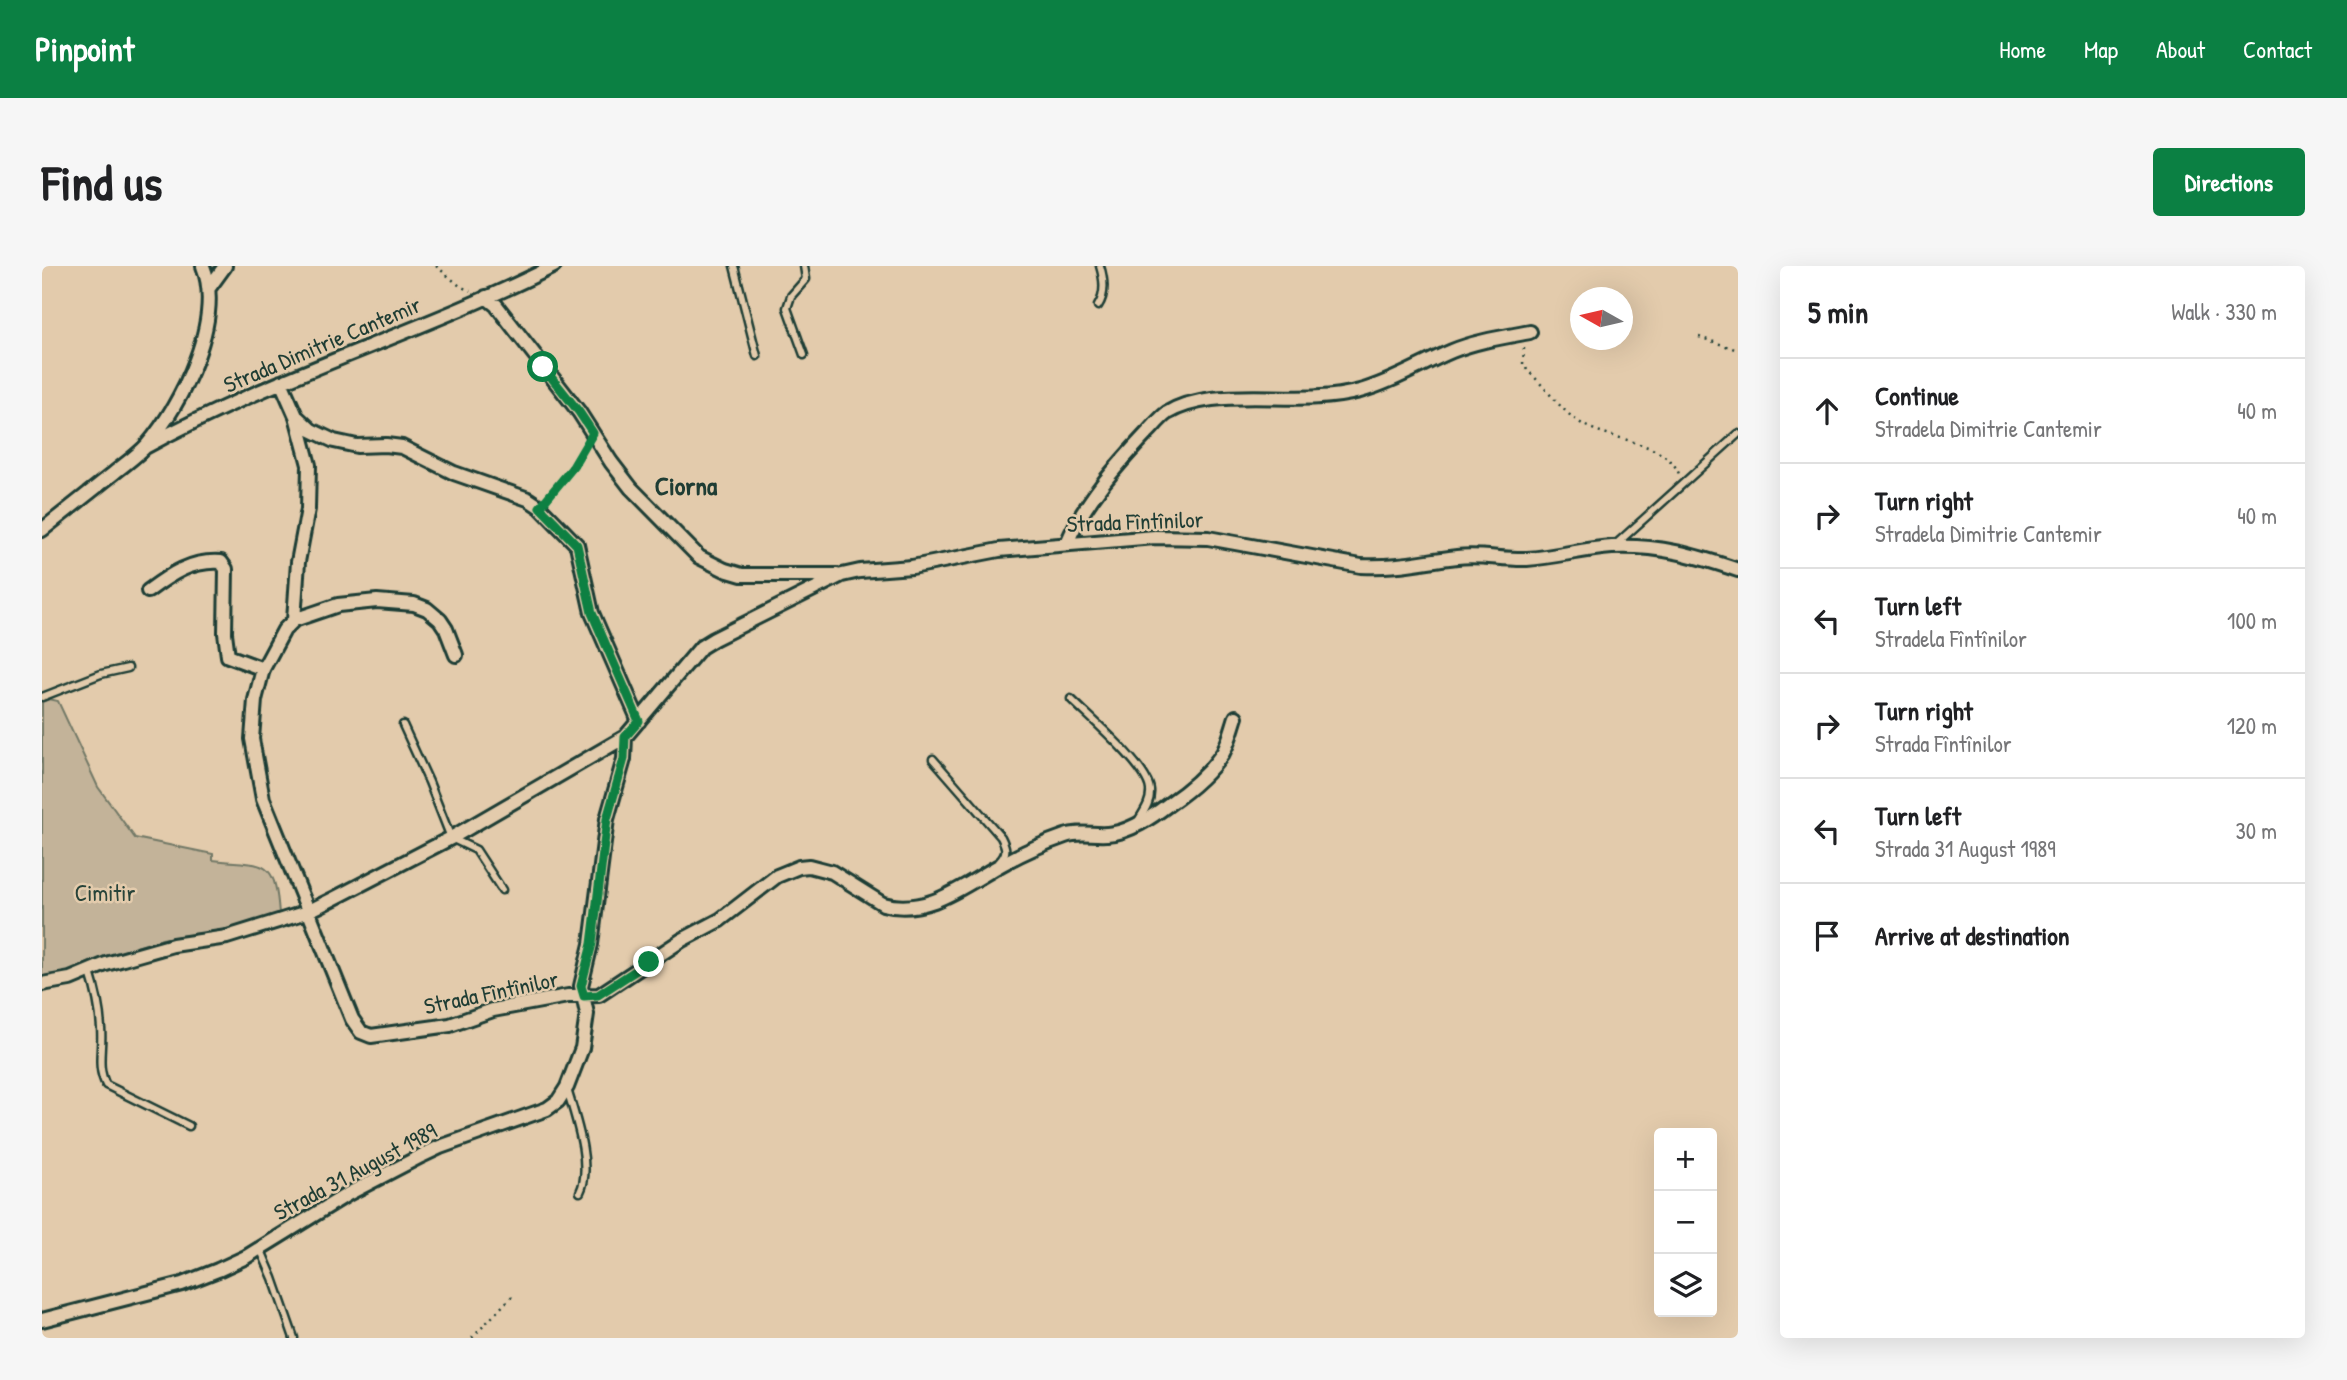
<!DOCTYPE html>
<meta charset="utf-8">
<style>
body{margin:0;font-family:"Patrick Hand",sans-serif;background:#f6f6f6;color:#202124}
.controls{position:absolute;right:21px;bottom:21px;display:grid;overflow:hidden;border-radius:7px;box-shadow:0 7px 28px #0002}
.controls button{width:63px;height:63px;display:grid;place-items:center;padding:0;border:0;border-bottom:2px solid #e0e0e0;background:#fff;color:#202124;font:35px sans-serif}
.compass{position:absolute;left:1528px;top:21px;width:63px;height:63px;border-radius:50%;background:#fff;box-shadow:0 7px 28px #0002;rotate:278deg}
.stop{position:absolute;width:21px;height:21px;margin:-16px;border:5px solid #0b8043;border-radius:50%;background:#fff}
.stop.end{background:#0b8043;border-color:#fff;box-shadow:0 2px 7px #0008}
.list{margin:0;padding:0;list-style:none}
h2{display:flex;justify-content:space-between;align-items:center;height:91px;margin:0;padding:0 28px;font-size:30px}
h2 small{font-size:23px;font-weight:400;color:#757577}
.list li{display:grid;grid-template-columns:46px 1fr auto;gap:21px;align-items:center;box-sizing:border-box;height:105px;padding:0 28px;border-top:2px solid #e0e0e0}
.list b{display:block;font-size:26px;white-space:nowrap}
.list p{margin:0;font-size:23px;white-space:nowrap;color:#757577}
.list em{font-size:23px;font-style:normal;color:#757577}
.icon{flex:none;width:38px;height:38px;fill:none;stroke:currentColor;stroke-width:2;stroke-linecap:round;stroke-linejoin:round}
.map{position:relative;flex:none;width:1696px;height:1072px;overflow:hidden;border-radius:7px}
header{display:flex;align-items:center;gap:42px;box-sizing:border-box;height:98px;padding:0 35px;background:#0b8043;color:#fff}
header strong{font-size:33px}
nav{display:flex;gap:38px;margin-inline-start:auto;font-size:24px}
.intro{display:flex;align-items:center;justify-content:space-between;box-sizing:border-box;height:168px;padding:0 42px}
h1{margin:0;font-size:49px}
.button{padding:18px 32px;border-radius:7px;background:#0b8043;color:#fff;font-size:24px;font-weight:700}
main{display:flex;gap:42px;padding:0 42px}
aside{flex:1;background:#fff;border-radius:7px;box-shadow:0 7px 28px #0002}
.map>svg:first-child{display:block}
.green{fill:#c3b399;stroke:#717866;stroke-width:2}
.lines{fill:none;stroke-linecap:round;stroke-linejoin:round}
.service-casing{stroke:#1f3d34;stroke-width:11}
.minor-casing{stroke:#1f3d34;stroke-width:18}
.path{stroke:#1f3d34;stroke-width:2.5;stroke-dasharray:2 5;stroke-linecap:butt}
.service{stroke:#e3cbac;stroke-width:6}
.minor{stroke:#e3cbac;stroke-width:12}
.route{stroke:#0b8043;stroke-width:9}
.labels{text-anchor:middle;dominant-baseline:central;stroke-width:5;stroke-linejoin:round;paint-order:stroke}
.street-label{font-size:23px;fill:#1f3d34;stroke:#e3cbac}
.park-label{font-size:23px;fill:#274339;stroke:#e3cbac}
.quarter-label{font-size:26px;font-weight:bold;fill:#1f3d34;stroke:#e3cbac}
</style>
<header>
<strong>Pinpoint</strong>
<nav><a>Home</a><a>Map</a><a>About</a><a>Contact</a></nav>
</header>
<div class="intro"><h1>Find us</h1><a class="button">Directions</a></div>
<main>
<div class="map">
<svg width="1696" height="1072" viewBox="0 0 1696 1072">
<rect width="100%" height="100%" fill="#e3cbac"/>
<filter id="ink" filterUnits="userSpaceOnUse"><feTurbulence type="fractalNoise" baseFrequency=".0143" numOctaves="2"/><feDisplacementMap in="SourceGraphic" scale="14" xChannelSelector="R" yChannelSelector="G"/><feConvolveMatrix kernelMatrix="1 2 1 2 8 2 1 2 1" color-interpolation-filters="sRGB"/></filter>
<g filter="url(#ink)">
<!-- green -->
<path class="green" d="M7 433 16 435 56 521 93 572 171 588V594C222 600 233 590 237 648L186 663 120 673 85 684 31 706 0 711V436Z"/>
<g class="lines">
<!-- service casing -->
<g class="service-casing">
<path id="service" d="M692 0 715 90
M1056 40C1064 28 1062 13 1058 0
M762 89 745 42 749 30 764 13 762 0
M1572 280 1696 168
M0 431 59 408 86 402
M1029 433C1047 451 1106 501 1108 524 1109 536 1102 545 1096 555
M361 459 387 516 409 572 434 584 460 624
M891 493 959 571C964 581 966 586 958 595
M48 706C54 725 58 743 59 762 61 783 54 800 64 819L147 860
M525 823C533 850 551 901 538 926
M218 982 231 1012 252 1072"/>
</g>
<!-- minor casing -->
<g class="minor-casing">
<path id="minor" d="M167 22 183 0
M444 31 454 39 537 146 569 196 589 222 657 291 683 304 700 309H795
M239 116 254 150 267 199 266 243 256 296 252 354
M254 150 269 164 292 175 315 180 344 179 360 181 412 207 486 233 498 241 535 279 550 347 597 455
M103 181C234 109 379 67 512 0
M0 264C24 245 48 226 72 207 83 198 96 189 105 179 140 138 182 53 161 0
M1025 277C1043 235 1075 199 1106 166 1112 160 1118 152 1125 147 1138 139 1155 135 1170 133 1220 127 1269 138 1318 125 1351 116 1379 98 1410 85 1434 75 1462 71 1488 66
M106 325C129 308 149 294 179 296L184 303 183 367 186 390 221 403
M414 389 404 363 398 354 385 343 372 338 335 335 296 339 252 354 242 364 221 403 213 434 210 473 221 533 310 753 319 766 329 770 408 759 451 744 526 730 557 729 640 674 678 654 735 610 757 601 767 600 790 606 841 638C887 651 926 616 964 596 982 586 1003 577 1023 570 1037 565 1050 569 1065 568 1087 567 1110 551 1127 538 1146 525 1168 506 1181 487 1187 476 1190 463 1194 451
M0 718 28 713 64 698 131 679 185 671 265 646 291 633 409 572 583 471 659 381 672 373 800 309 818 305 870 301 957 284 1113 271 1166 272 1319 300C1355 302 1380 295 1415 291 1438 288 1462 294 1485 293 1514 291 1541 283 1570 281 1617 279 1652 289 1696 304
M0 1054 140 1018 176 1004 204 991 306 928 379 890 398 881 505 843 516 835 525 821 540 782 545 748 539 720 549 678 565 553 582 493 583 471"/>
</g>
<!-- path -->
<path class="path" d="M394 0 418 20 428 25
M1657 71 1696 84
M1482 82 1481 98 1486 105C1505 122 1520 147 1542 159 1569 174 1625 176 1637 208
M507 230 542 182
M430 1072 472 1028"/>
<!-- service -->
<use href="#service" class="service"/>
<!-- minor -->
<use href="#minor" class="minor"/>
</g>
</g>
<g class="lines" filter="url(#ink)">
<!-- route -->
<path class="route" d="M501 101 537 146 551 167 531 201 498 241 535 279 550 347 597 455 583 471 582 493 565 553 550 678 539 720 542 730 556 729 607 696"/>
</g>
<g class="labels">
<!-- street labels -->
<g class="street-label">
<text transform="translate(280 78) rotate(-23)">Strada Dimitrie Cantemir</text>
<text transform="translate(1093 255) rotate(-2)">Strada Fîntînilor</text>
<text transform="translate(449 726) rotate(-12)">Strada Fîntînilor</text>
<text transform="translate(313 905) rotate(-28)">Strada 31 August 1989</text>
</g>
<!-- park labels -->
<g class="park-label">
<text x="63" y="626">Cimitir</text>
</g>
<!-- quarter labels -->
<g class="quarter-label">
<text x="644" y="219">Ciorna</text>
</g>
</g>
</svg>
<div class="controls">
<button>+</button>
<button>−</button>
<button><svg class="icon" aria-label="layers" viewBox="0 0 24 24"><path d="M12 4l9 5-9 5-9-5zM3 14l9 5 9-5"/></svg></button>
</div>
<svg class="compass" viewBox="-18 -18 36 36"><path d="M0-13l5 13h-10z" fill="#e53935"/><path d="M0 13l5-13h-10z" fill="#757577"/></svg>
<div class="stop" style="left:501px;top:101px"></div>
<div class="stop end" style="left:607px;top:696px"></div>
</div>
<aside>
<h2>5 min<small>Walk · 330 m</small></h2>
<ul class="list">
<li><svg class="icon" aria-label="ahead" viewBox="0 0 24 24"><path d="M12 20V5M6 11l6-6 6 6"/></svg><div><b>Continue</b><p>Stradela Dimitrie Cantemir</p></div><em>40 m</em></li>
<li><svg class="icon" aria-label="right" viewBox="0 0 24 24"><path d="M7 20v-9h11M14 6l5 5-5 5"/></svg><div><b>Turn right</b><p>Stradela Dimitrie Cantemir</p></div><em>40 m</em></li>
<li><svg class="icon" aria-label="left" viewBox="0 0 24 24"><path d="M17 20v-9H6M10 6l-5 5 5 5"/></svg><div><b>Turn left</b><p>Stradela Fîntînilor</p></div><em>100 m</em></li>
<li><svg class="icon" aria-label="right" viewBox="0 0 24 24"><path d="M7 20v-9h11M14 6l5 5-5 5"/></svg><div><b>Turn right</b><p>Strada Fîntînilor</p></div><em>120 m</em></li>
<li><svg class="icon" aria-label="left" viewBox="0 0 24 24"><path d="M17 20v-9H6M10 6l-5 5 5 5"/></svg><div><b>Turn left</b><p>Strada 31 August 1989</p></div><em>30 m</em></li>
<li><svg class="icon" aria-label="arrive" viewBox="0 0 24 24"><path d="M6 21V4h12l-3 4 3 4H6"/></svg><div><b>Arrive at destination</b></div></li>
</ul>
</aside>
</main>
